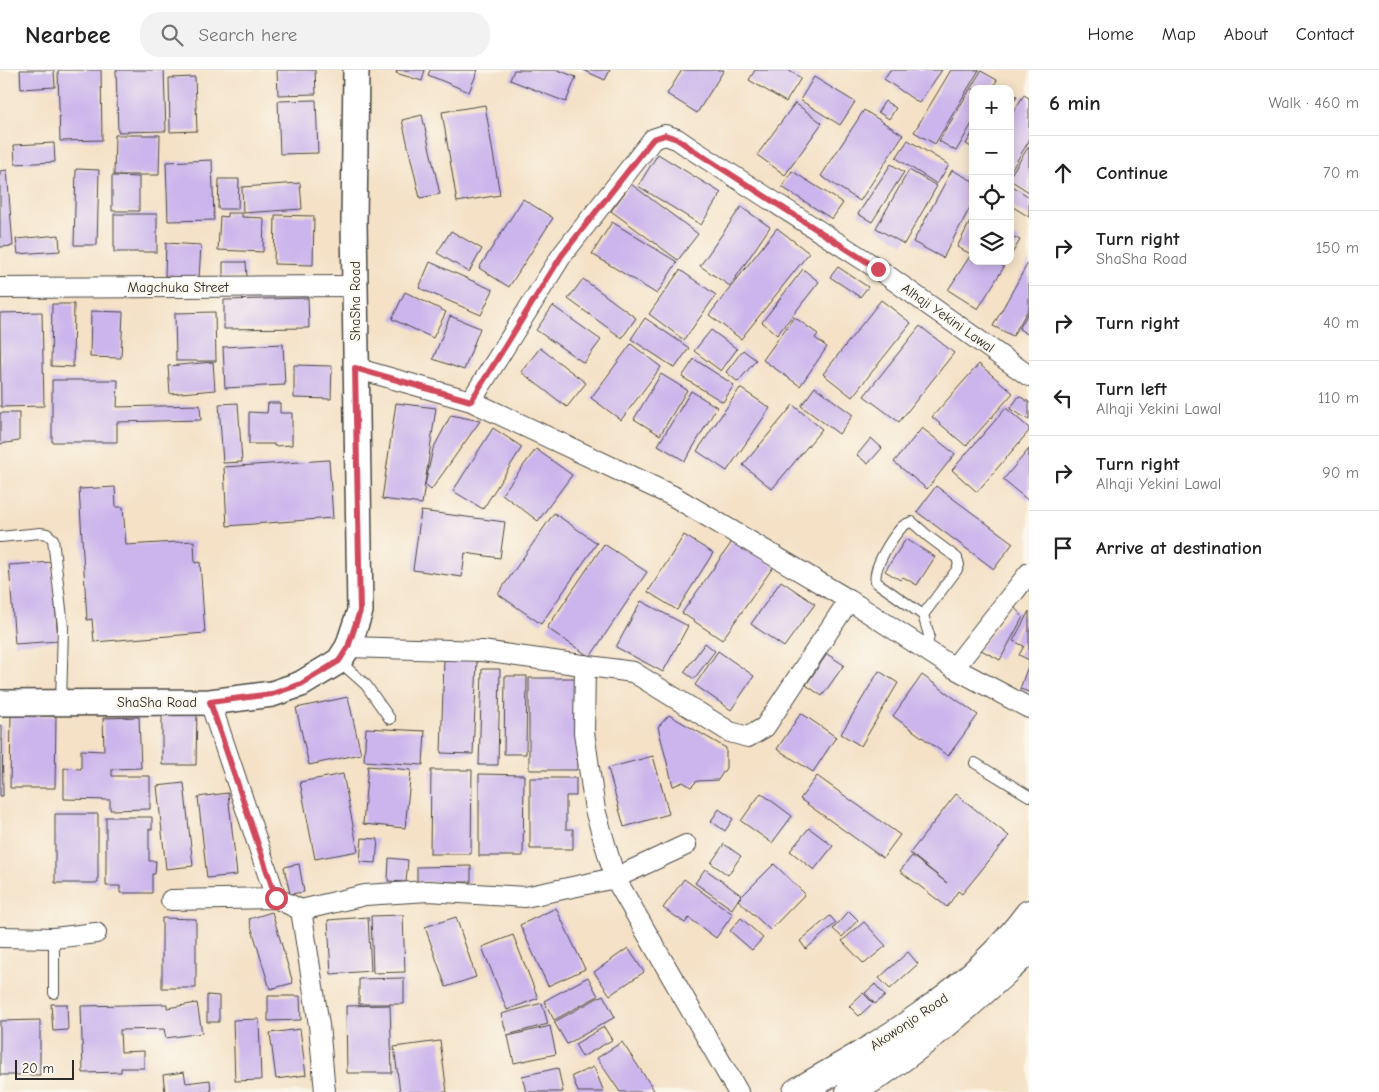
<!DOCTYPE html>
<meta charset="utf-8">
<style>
body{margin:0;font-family:"Comic Neue",sans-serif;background:#f2f2f2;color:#222}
.controls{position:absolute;right:15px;top:15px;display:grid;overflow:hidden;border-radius:10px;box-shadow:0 2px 12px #0003}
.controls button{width:45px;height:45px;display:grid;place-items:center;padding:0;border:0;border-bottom:1px solid #e0e0e0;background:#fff;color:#222;font:25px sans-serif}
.scale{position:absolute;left:15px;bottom:12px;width:59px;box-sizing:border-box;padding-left:5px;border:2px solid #2b2b2b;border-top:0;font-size:14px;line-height:18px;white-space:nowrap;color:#2b2b2b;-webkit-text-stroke:4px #fbf7ec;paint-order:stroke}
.stop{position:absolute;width:15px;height:15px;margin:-11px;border:4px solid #d1495b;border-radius:50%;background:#fff}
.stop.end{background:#d1495b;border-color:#fff;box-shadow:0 1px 5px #0008}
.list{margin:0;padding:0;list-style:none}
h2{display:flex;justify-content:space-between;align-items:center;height:65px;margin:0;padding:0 20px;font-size:21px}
h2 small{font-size:16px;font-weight:400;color:#767676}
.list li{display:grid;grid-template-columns:32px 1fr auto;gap:15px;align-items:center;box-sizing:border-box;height:75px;padding:0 20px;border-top:1px solid #e0e0e0}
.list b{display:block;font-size:19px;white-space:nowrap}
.list p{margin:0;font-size:16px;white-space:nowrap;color:#767676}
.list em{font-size:16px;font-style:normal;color:#767676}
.icon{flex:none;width:28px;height:28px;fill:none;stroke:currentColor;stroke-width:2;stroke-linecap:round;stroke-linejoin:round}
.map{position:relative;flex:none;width:1029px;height:1022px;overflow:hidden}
header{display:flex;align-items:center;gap:30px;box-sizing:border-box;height:70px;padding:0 25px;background:#fff;border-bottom:1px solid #e0e0e0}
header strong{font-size:24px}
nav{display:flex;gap:28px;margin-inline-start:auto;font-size:18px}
.search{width:350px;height:45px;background:#f2f2f2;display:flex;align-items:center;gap:12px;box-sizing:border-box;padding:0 18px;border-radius:20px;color:#767676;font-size:19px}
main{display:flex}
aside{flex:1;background:#fff}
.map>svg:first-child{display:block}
.building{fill:#ccb5ec}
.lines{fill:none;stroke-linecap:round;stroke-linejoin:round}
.service-casing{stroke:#494642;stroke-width:12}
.minor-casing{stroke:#494642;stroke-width:22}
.tertiary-casing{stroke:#494642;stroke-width:28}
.secondary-casing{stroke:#494642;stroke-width:30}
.service{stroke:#fff;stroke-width:10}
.minor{stroke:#fff;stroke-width:20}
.tertiary{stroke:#fff;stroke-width:25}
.secondary{stroke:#fff;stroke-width:28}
.route{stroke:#d1495b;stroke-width:6}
.labels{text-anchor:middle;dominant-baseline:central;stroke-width:4;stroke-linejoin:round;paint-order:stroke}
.street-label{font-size:14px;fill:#2b2b2b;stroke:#fbf7ec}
</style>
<header>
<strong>Nearbee</strong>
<div class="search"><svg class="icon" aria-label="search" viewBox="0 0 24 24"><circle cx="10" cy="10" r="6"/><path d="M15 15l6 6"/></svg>Search here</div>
<nav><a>Home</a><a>Map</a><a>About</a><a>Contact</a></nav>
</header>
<main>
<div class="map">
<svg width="1029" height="1022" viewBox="0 0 1029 1022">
<rect width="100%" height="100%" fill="#fbf7ec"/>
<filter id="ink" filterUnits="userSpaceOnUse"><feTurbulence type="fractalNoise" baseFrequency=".02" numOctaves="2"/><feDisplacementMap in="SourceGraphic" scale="10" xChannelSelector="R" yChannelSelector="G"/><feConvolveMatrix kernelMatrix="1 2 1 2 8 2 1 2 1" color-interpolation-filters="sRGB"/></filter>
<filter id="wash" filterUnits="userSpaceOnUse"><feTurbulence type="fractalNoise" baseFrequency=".0096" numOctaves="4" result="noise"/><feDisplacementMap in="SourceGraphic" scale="20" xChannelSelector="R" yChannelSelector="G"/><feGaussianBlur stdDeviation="1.12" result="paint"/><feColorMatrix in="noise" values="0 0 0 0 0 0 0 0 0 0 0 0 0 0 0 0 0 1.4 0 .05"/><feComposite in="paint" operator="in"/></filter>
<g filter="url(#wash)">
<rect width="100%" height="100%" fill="#f4e1c6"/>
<g id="blocks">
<!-- building -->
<path class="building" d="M20 0H54L55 17 21 19Z
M58 0H101L102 70 60 71Z
M116 0H164L166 61 118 62Z
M277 0H315L316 24 278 25Z
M397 0H425L422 11 396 3Z
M430 0H478L469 22 428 5Z
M514 0H558L576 7 566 32 510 10Z
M583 0H610L605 10Z
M682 0H724L697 43 667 24Z
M755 0H788L801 8 786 32 749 10Z
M890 0H942L919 33 884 9Z
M951 0H979L935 74 914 62Z
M981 1 997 10 992 19H973V52L956 81 939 71Z
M195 7 197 61 170 62 169 8Z
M814 7 855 32 840 55 800 30Z
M1010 23 1017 26 1010 38Z
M1024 25 1029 28V71L1010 102V47Z
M316 30 318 83 280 84 278 31Z
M885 31 896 38 889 49 878 42Z
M795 33 822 53 785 105 757 85Z
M485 35 500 125 457 132 442 42Z
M864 40 903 65 860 131 821 106Z
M422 45 440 124 420 128 402 50Z
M973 62V78L966 74Z
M115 65H160L159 105H114Z
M908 70 949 95 937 114 896 88Z
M54 73 55 92 15 94 14 75Z
M1029 76V122L1010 110V106Z
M658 84 721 123 701 155 638 116Z
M212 90 214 150 168 151 166 92Z
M891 94 904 102 872 152 858 144Z
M76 99 99 100 97 175H74Z
M7 100 13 176 0 177V101Z
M909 100 937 116 904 174 876 158Z
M952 100 973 111V132L943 188 913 172Z
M792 101 843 133 832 149 782 117Z
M112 106 139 107V141H112Z
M219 109H239L238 139H218Z
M300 113 302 139 243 143 242 117Z
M631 114 698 164 678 190 611 141Z
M1011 115 1029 127V147L1010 135Z
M523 129 553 148 509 217 479 198Z
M741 137 770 157 730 216 700 196Z
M227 143H242V147L264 148 263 182 218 180 220 146 227 147Z
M114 144H157V182H114Z
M275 145 314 146 313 195 274 194Z
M973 146V185L957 177Z
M612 152 677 192 657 224 592 184Z
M777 158 809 183 741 269 709 245Z
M451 161 482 179 469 202 437 183Z
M59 165 60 181 18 184 16 169Z
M1010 165 1020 170 1010 187Z
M166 173 201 175 199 208 165 206Z
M970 186 973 187V191H995L1004 197 978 239 948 220Z
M1029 191V238L1013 266 993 256Z
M223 192H246L247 207H223Z
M430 192 493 220 481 245 419 218Z
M838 197 868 217 860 227 830 207Z
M803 199 819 212 777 265 762 252Z
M680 200 716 225 684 270 649 244Z
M583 209 636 248 622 268 568 229Z
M405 222 446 242 433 268 392 249Z
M308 228 309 258 224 259V230Z
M881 230 911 253 852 327 823 304Z
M52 234H74L73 297 51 296Z
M553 236 601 270 584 293 536 260Z
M91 241 123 242 121 288 90 287Z
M1029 241V265L1019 259Z
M42 242 44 336 1 337 0 243Z
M215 242 216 291H176L175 243Z
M450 246 480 258 464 300 433 289Z
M794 247 818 264 815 268 827 277 800 316 763 290Z
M645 248 689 278 675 298 631 269Z
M920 256 954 283 899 352 864 326Z
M711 260 737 279 721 301 694 281Z
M283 274 285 315 225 318 223 277Z
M631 274 661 297 621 350 591 328Z
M540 278 586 313 567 337 521 302Z
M743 280 756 290 738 312 726 302Z
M694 289 734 315 723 332 682 307Z
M213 292 215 320 170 324 168 296Z
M979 294 1013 323 966 376 932 347Z
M294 295 332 296 331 329 294 328Z
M661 304 687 320 660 365 634 349Z
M52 310H118L117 337 200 335 201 350 117 352V372H52Z
M815 317 853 345 839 364 801 336Z
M740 318 770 338 727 401 697 381Z
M691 321 717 337 685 391 658 375Z
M1019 326 1029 332V350L1010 339Z
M238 333 242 392 223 393 219 334Z
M268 333H280V343H292V375L274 376V374H249V342L267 343Z
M396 333 436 338 422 434 382 429Z
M793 335 822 359 772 419 743 395Z
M1006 338 1029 358V361L977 422 952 400Z
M0 343H19V371L0 374Z
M451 345 480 351 431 420 425 415 433 379Z
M493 358 522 377 483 439 453 421Z
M922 358 955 384 927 419 894 392Z
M871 368 882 378 868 394 857 385Z
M536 379 572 405 538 451 502 424Z
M1029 379V431L1003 410Z
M329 390 333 448 227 456 224 397Z
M936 416 1013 473 994 499 917 442Z
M115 417 116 437H123L126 475 194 471 195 493 200 492 205 563 94 572 92 549 87 550 79 419Z
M421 441 505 452 500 488 465 483 462 507 413 500Z
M554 443 597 473 541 554 498 524Z
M684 465 713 483 677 540 648 522Z
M734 469 774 496 722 570 682 543Z
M906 469 935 487 917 515 903 507 900 510 885 501Z
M604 474 647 502 590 587 547 558Z
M52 492 58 571 15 574 9 495Z
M781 511 815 534 784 577 751 554Z
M641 531 688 556 663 602 616 577Z
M1014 537 1023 547 1000 590 979 579Z
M1029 541V590L1019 585 1024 576 1013 571Z
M705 573 715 581 694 609 684 602Z
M718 581 754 606 731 640 695 615Z
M827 584 844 595 822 626 806 615Z
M444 589 477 590 473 684 441 683Z
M1029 593V622L1020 619Z
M482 599H500L498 695H479Z
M879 601 898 613 861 676 841 664Z
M922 605 978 645 948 686 893 646Z
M505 606H527L526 684H504Z
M529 608H577V700H529Z
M348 627 361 684 309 695 296 638Z
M162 638H197L196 695H162Z
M801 643 836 667 813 702 777 679Z
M11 645 56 646 55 718H10Z
M669 645 726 678V698L718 710 697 711 691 717 683 712 673 716 658 657Z
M139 647 141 698 112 699V706H150V739L110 740V730L64 729V698L81 699V680L104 681 103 648Z
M0 655H2L3 726H0Z
M366 658 425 661 423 695 364 691Z
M653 686 669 744 624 757 608 698Z
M368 696 411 700 405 758 363 754Z
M431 700H472L471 784H430Z
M343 704 358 781 315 789 300 712Z
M479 704 524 705 523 786H479Z
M817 706 900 765 883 788 800 729Z
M530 708H576V726H566V759H573V779H530Z
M184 713 193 796 166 799 157 716Z
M228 723 237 805 207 808 198 727Z
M761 723 792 746 772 773 741 751Z
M956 724 1009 766 962 824 958 821 947 837 900 801 912 786 947 813 910 783Z
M719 739 733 749 725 761 711 751Z
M55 744H98V813H55Z
M106 747H152V759H149V791H156L155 804H152V823H120V816H106Z
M809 758 833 776 814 800 790 781Z
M362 768 378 769 376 793 360 792Z
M724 774 741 786 728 805 711 793Z
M389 788 408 790 406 812 388 811Z
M299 794 304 822 290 824 284 797Z
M774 794 805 824 770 860 738 830Z
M471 796V812H417V797Z
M705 799 741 825 732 839 695 813Z
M684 809 733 844 716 868 689 848 685 853 663 838Z
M556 838 585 899 548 916 520 855Z
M849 841 858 850 842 867 833 859Z
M272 842 293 913 270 919 249 849Z
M403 845 405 902 373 903 371 846Z
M830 846 836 853 806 879 800 871Z
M368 847 371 901 331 904 328 850Z
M456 847 476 907 446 917 425 857Z
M162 848 196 849V918H162Z
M741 848 763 868 752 880 730 861Z
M864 852 886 876 864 894 842 871Z
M513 865 538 928 507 940 482 877Z
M628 878 644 902 610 925 594 902Z
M908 882 918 894 890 919 879 908Z
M588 907 598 926 554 950 544 931Z
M404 908V934H359V909Z
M875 914 885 926 875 934 865 923Z
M863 923 873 933 859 946 849 936Z
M207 925 219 926V952H207Z
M603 925 615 947 567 974 554 952Z
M268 926H300L301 950 268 951Z
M197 933 202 963 166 968 164 959 120 960 121 982 144 981V998H121V1002L83 1003 81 936 167 934V938Z
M542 933 548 954 507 965 501 944Z
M51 934H67L68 960 53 961Z
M390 935 392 1003H347L346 936Z
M259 949 261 1010 235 1011 233 950Z
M40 950V1005H0V951Z
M550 956 556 984 514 993 508 966Z
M604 957 612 970 582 987 575 974Z
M300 959 306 1005 276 1009 270 963Z
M440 971 447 1022H400L394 977Z
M622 972 654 1020 650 1022H620L597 988Z
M594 997 604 1022H578L572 1006Z
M558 998 563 1022H526L522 1006Z
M184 1002 186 1013 210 1010 211 1022H165L163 1005Z"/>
</g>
</g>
<g filter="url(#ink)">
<use href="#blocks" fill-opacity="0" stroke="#494642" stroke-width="1"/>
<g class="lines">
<!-- service casing -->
<g class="service-casing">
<path id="service" d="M0 467 40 463 47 464 53 469 63 557 61 633
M923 545 956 501 959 495 957 488 929 467 912 452C908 453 904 454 901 458 892 468 872 498 876 512L923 545 929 565 926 581
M339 591 366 615 390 649
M975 693 1029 726
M54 923V868"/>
</g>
<!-- minor casing -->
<g class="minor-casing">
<path id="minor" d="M0 218 355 216
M355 298 471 331 673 426 849 530 954 598 1029 638
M471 331 562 185 653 69 665 65 677 69 690 78 878 199 1029 306
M348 577 482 581 633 602 730 662 748 667 765 657 849 530
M585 595 584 662 595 740 615 808 738 1022
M954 598 1029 503
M210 632 276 828
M171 830 276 828 301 840 365 825 428 821 525 827 615 808 686 775
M301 840 319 955 325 1022
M0 867 54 868 96 863"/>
</g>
<!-- tertiary casing -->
<g class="tertiary-casing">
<path id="tertiary" d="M0 633 210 632 272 624 301 614 339 591 348 577 360 541 354 151 356 0"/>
</g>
<!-- secondary casing -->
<g class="secondary-casing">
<path id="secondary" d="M797 1022C882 974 970 924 1029 844
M850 1022C916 983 973 931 1029 879"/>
</g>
<!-- service -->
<use href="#service" class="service"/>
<!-- minor -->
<use href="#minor" class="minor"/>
<!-- tertiary -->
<use href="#tertiary" class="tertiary"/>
<!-- secondary -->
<use href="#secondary" class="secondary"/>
</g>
</g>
<g class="lines" filter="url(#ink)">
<!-- route -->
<path class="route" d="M276 828 210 632 272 624 301 614 339 591 348 577 360 541 355 298 471 331 562 185 653 69 665 65 677 69 690 78 878 199"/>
</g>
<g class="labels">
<!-- street labels -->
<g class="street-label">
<text x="178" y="217">Magchuka Street</text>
<text transform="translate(355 231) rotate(-90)">ShaSha Road</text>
<text transform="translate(948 248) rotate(35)">Alhaji Yekini Lawal</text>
<text x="157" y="632">ShaSha Road</text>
<text transform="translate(909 952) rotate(-34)">Akowonjo Road</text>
</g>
</g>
</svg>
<div class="controls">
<button>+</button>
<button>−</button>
<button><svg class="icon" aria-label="locate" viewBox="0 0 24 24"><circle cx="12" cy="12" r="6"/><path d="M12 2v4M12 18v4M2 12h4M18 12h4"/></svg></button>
<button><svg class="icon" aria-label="layers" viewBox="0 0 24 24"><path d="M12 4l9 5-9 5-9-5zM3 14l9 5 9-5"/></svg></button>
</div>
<div class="scale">20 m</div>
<div class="stop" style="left:276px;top:828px"></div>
<div class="stop end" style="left:878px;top:199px"></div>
</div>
<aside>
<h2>6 min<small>Walk · 460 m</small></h2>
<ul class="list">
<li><svg class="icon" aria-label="ahead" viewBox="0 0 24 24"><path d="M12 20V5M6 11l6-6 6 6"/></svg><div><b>Continue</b></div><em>70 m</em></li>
<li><svg class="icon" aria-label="right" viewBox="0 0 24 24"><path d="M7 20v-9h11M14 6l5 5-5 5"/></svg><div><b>Turn right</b><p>ShaSha Road</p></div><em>150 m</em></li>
<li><svg class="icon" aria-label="right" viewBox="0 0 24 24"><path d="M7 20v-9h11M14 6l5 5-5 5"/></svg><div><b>Turn right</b></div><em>40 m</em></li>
<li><svg class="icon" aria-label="left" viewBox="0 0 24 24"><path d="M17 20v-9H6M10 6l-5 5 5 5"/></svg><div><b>Turn left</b><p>Alhaji Yekini Lawal</p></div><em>110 m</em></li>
<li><svg class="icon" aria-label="right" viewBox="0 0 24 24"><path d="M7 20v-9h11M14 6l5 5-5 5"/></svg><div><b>Turn right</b><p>Alhaji Yekini Lawal</p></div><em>90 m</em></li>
<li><svg class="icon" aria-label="arrive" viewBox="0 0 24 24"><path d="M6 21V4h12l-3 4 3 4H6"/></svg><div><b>Arrive at destination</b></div></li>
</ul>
</aside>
</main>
